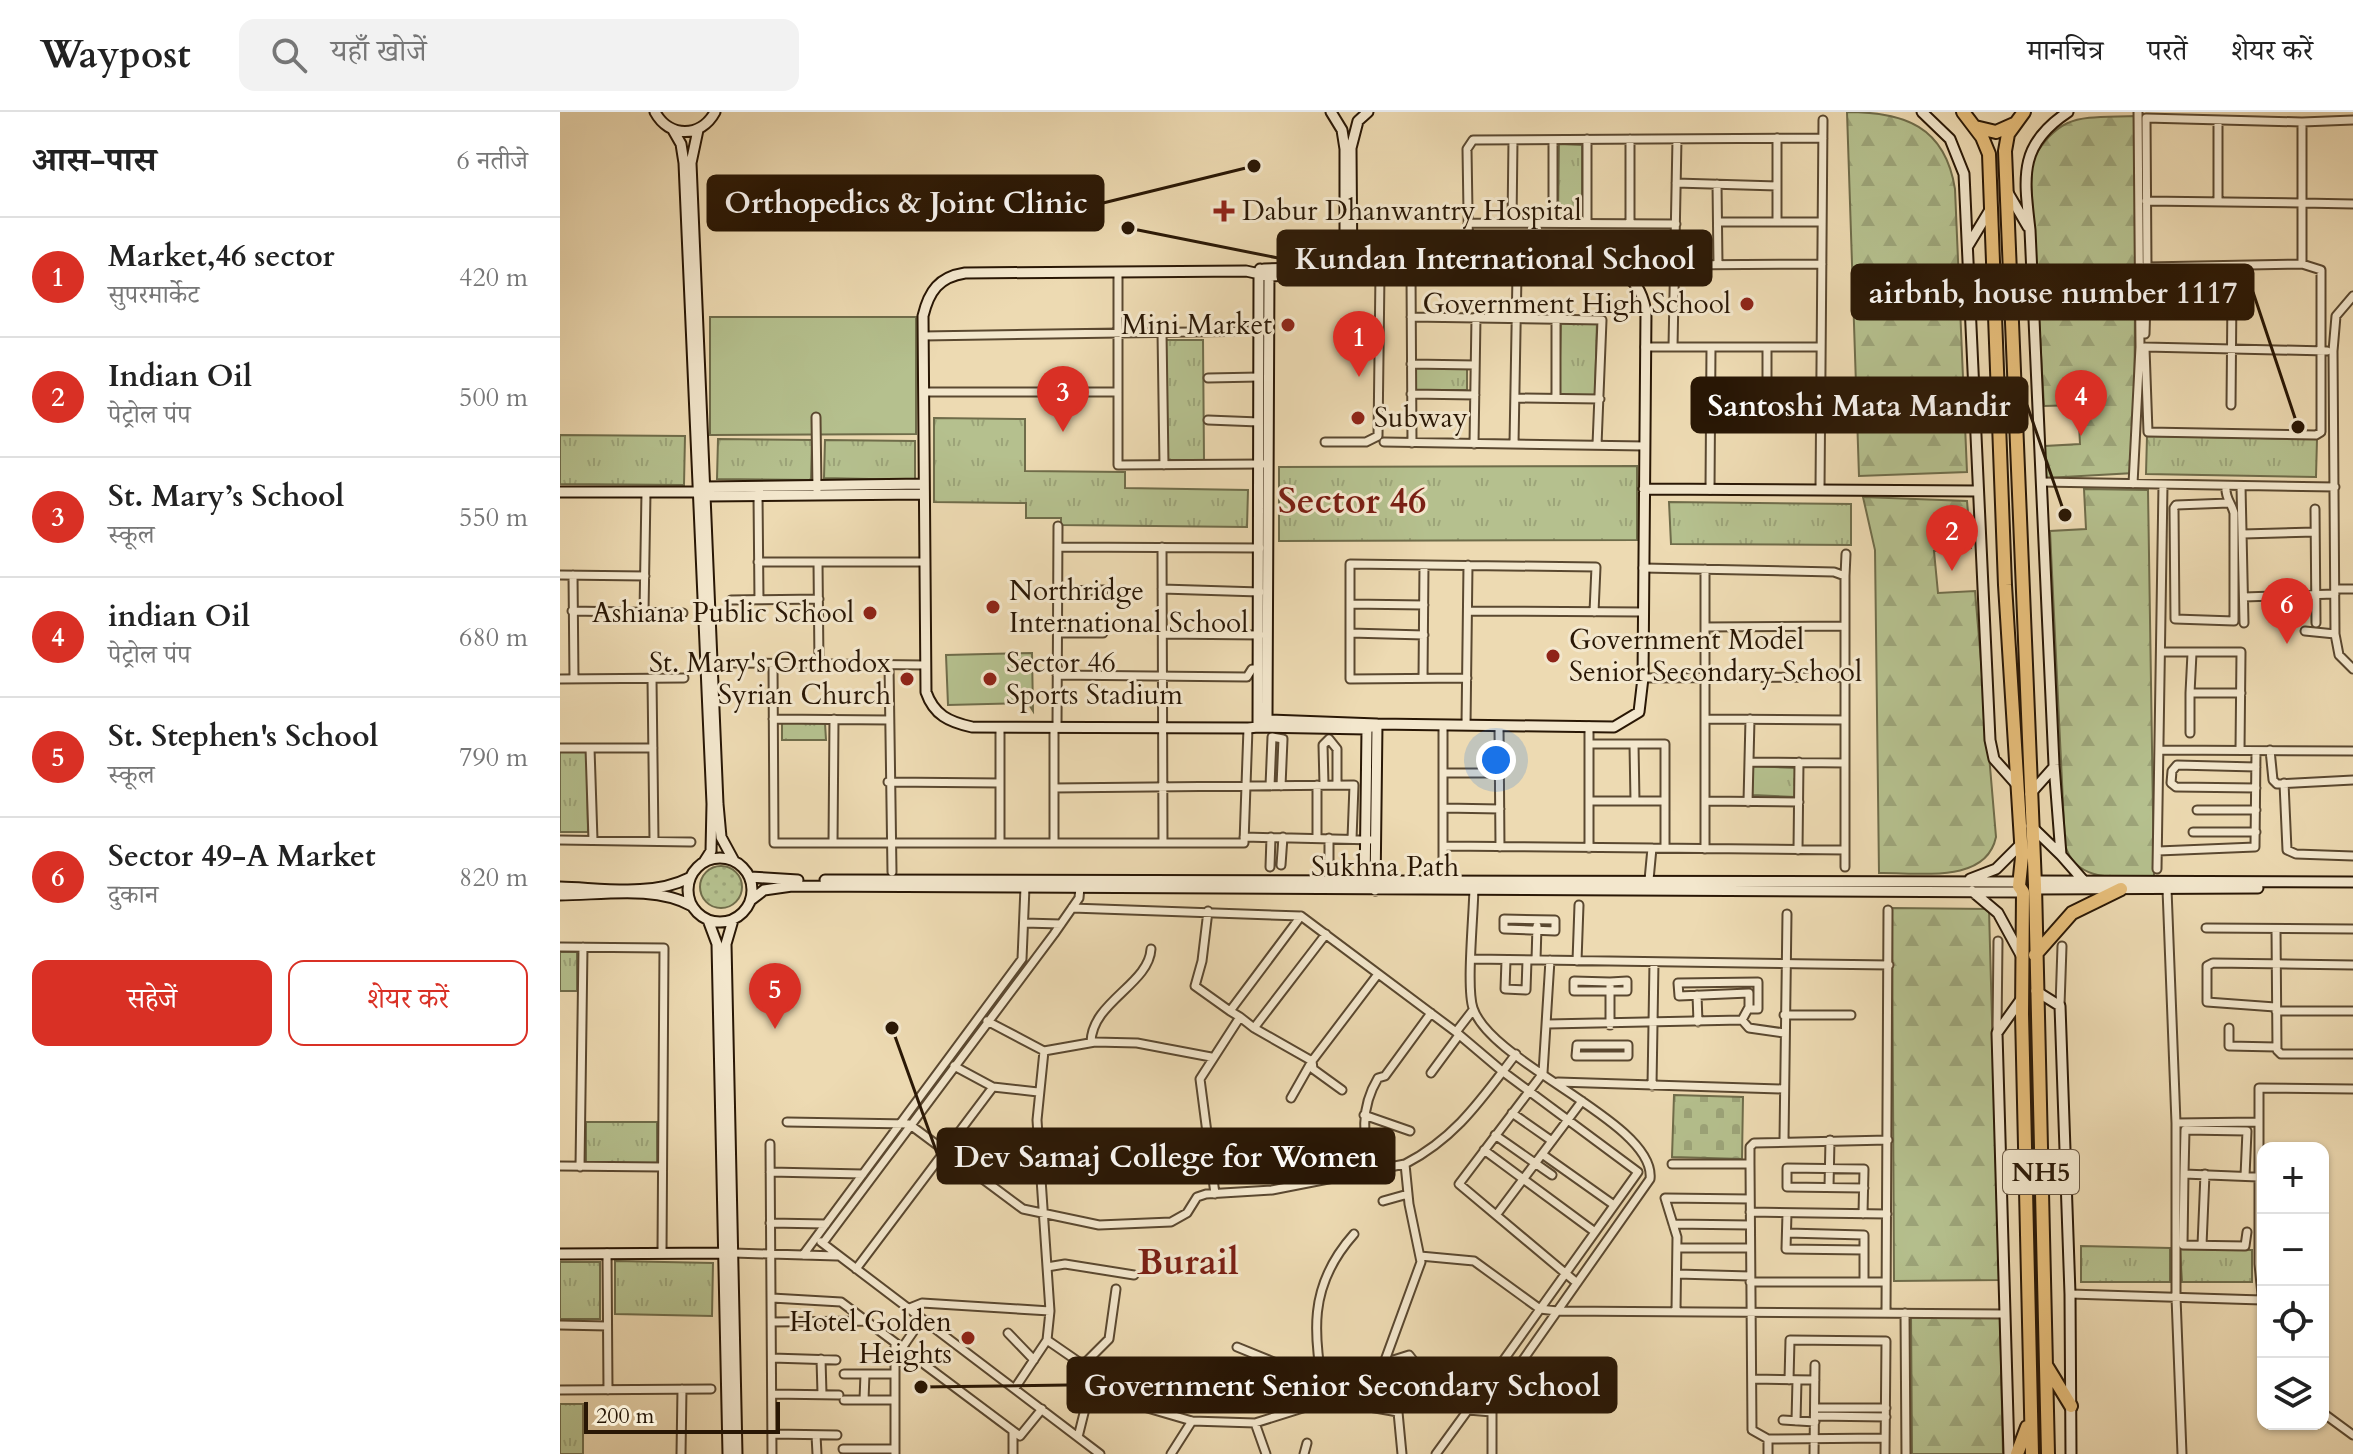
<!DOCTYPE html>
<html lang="hi">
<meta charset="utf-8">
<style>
body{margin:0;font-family:Cardo,"Noto Serif Devanagari",serif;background:#f2f2f2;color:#222}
.controls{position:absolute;right:24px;bottom:24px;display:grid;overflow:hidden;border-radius:16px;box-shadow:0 2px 6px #0004}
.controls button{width:72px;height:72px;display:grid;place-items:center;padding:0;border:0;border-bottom:2px solid #e0e0e0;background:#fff;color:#222;font:40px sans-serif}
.scale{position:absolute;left:24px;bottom:20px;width:196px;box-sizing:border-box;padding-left:8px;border:4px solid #291705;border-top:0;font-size:22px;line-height:28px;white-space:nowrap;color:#291705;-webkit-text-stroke:6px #f3e7cd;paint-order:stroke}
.you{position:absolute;left:936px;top:648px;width:28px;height:28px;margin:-20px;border:6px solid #fff;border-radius:50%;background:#1a73e8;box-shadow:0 0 0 12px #1a73e833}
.badge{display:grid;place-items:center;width:52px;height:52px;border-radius:50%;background:#d93025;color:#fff;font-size:26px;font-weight:700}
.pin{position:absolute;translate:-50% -66px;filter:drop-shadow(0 2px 4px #0008)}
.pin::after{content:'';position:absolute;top:42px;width:28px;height:24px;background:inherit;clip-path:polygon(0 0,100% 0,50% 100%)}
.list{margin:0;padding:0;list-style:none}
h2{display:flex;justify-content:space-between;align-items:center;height:104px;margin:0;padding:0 32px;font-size:34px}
h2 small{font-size:26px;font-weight:400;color:#767676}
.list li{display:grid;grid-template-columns:52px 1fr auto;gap:24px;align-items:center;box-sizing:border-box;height:120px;padding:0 32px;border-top:2px solid #e0e0e0}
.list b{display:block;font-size:30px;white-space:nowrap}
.list p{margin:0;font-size:26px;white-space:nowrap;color:#767676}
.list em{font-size:26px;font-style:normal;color:#767676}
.actions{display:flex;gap:16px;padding:24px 32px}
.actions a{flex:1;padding:18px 0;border:2px solid #d93025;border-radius:16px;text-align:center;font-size:28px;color:#d93025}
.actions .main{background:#d93025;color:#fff}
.icon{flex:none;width:44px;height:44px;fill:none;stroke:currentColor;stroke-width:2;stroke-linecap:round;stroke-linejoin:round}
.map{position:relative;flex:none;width:1793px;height:1342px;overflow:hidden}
header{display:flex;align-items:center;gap:48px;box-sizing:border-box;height:112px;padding:0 40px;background:#fff;border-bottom:2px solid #e0e0e0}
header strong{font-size:38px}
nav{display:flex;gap:44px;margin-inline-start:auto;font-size:28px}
.search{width:560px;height:72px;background:#f2f2f2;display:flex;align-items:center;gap:20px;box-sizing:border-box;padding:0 28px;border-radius:16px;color:#767676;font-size:30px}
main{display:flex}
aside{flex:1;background:#fff}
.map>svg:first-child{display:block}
.grass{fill:url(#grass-tufts);stroke:#6f6c4a;stroke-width:2}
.forest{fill:url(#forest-firs);stroke:#6f6c4a;stroke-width:2}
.cemetery{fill:url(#cemetery-stones);stroke:#6f6c4a;stroke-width:2}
.garden{fill:url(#garden-dots);stroke:#6f6c4a;stroke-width:2}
.pitch{fill:#b5c08e;stroke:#6f6c4a;stroke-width:2}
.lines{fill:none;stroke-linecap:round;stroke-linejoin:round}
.street-casing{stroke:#5a4830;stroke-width:11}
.secondary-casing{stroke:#291705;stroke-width:13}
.highway-casing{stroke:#291705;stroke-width:16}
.street{stroke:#f3e7cd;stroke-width:7}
.secondary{stroke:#f3e7cd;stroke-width:9}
.highway{stroke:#e6bd79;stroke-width:12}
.poi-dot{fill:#8f2418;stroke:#f3e7cd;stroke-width:3}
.labels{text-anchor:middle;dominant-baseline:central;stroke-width:6;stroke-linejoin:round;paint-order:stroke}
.shield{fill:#f3e7cd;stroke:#665541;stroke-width:2}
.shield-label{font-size:26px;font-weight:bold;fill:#291705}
.poi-label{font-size:28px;fill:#291705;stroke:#f3e7cd;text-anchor:start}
.street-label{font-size:28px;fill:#291705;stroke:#f3e7cd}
.district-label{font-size:36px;font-weight:bold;fill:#7a1f14;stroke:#f3e7cd}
.leader{fill:none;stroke:#291705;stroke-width:3}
.callout-dot{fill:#291705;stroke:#f3e7cd;stroke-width:3}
.callout{fill:#291705;stroke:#291705;stroke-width:3}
.callout-label{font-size:30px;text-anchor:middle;font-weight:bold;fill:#fff}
</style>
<header>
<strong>Waypost</strong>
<div class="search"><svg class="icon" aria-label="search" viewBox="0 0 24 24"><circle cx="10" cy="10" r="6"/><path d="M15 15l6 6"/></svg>यहाँ खोजें</div>
<nav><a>मानचित्र</a><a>परतें</a><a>शेयर करें</a></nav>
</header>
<main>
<aside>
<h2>आस-पास<small>6 नतीजे</small></h2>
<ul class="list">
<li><span class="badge">1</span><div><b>Market,46 sector</b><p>सुपरमार्केट</p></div><em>420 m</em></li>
<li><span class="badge">2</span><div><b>Indian Oil</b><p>पेट्रोल पंप</p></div><em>500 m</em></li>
<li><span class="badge">3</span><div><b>St. Mary’s School</b><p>स्कूल</p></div><em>550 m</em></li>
<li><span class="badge">4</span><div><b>indian Oil</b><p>पेट्रोल पंप</p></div><em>680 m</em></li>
<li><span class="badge">5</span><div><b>St. Stephen's School</b><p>स्कूल</p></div><em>790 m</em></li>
<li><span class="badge">6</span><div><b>Sector 49-A Market</b><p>दुकान</p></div><em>820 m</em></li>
</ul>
<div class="actions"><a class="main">सहेजें</a><a>शेयर करें</a></div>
</aside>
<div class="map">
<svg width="1793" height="1342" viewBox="0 0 1793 1342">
<defs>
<pattern id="grass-tufts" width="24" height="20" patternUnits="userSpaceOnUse" patternTransform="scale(2)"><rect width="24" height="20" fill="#b5c08e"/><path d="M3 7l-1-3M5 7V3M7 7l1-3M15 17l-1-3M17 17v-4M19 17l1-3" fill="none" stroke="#9ca479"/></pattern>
<pattern id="forest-firs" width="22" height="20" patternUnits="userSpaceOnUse" patternTransform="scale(2)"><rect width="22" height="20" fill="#b5c08e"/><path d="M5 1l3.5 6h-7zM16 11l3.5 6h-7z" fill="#9ca479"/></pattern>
<pattern id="cemetery-stones" width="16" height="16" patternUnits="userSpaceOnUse" patternTransform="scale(2)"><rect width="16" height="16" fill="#b5c08e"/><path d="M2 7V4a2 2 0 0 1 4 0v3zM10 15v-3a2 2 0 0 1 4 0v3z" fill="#9ca479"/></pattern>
<pattern id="garden-dots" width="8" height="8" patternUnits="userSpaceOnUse" patternTransform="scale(2)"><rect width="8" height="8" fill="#b5c08e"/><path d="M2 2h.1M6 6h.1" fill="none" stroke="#9ca479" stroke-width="1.8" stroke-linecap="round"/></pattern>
</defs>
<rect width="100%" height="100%" fill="#eddab2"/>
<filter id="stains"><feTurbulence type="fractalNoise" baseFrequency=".0025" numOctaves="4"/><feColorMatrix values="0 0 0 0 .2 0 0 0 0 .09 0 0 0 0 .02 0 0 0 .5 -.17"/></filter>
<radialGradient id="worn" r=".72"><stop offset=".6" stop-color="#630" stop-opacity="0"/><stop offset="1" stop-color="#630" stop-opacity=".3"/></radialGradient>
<!-- grass -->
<path class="grass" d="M999 32 1022 33V105H998Z
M1001 208 1037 209 1035 284 999 283Z
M606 228H643L644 348H607Z
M853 255H907V278H854Z
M374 306 465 307V359L565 360V376L688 378 687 415 501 413V406H466V391L374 390Z
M0 323 125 324 124 373 0 372Z
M1587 324 1757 327 1756 365 1586 362Z
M158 327 252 328 251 368 157 367Z
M265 328 355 329V368L264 366Z
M1077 354V428L719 429V355Z
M1109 390 1291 392V433L1111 432Z
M222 611H265L266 628H222Z
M0 639H27L28 720H0Z
M1193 654 1236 656 1235 685 1192 683Z
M0 840H17V879H0Z
M26 1010H97V1051H26Z
M1521 1134 1610 1136V1170H1521Z
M1620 1137 1692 1138V1170H1622Z
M55 1149 153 1151 152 1204 55 1202Z
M0 1150H40V1207H0Z
M0 1292H23V1342H0Z"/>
<!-- forest -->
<path class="forest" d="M1287 0C1344 0 1385 14 1395 77L1407 360 1299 364Z
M1576 4 1574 361 1486 366 1485 334 1520 332 1518 293 1484 294 1470 52C1500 0 1517 6 1576 4Z
M1524 377 1588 378 1594 765C1560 764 1517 773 1505 733L1490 419 1526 417Z
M1303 385 1407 389 1411 436 1374 439 1378 481 1415 479 1436 725C1426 773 1357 760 1319 761L1315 438Z
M1332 796 1429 797 1439 1168 1334 1169Z
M1351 1204 1440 1205 1443 1342H1352Z"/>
<!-- cemetery -->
<path class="cemetery" d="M1114 983 1183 985 1182 1047 1112 1045Z"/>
<!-- garden -->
<path class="garden" d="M140 775a21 21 0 1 1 42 0a21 21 0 1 1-42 0Z"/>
<!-- pitch -->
<path class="pitch" d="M150 205H356V322L150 323Z
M472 541 473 599 468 591 388 593 386 543Z"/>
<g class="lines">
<!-- street casing -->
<g class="street-casing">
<path id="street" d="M1658 8V90
M1070 27V112
M1116 71 1217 74
M1157 72 1158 152
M1586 89 1742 91V10L1793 8
M1158 110H1262
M1217 110V26
M908 111 1116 112
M952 111 953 28
M993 111V28
M1027 111V27
M1742 152V91L1793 92
M1115 153 1262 152
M1583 155H1587L1585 222
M558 160V353L703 352
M851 162 852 331
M909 162 907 37 913 28 1263 26
M1793 184 1776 204 1773 239 1775 522 1779 543 1793 557
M851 205 1042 208 1037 333
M602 220 604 353
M363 224 701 219
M1085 235H1261
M1113 235 1117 27
M1585 235 1767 239
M1585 236 1588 320 1756 323 1761 320V158L1742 152 1587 155 1586 6 1742 10
M851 252 915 253
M648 266 699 265
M364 280H558
M851 282 915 283
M955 286 1040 287
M996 286V205
M1671 293 1672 180
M256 305 257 378
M648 308 699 310
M1152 309 1261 311
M1207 310V235
M765 330H806L818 324 820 161
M824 330 1085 334
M914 332 916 205
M954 332 957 162
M1481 370 1775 375
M1573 372 1580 235 1578 0
M1681 374 1684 511
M1666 375C1665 386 1671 390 1674 401V509L1615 507 1614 396 1616 393 1669 391
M1150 378 1151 235
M1260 378 1263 8
M198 382 199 488
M1755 397 1756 511
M1683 422 1755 420
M498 435 700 436
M602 435 603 731
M198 450H365
M258 450 259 553
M1083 456 1274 460 1285 464V755
M1145 457V737
M0 463 85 464
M13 463 14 567
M1285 464 1286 442
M602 477 700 480
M1775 477H1793
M498 479 544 478
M1684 485 1775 482
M171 488 259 487
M790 492 864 493
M12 499 123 501
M908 499 1083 500
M84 500 86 380
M1145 515 1284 514
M1745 519 1775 522
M498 521H543
M790 521 864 523
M602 522 700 523
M1601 540H1681L1680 638
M1632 541 1630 581H1681
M172 551 365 553
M213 552 214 731H684L688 616
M329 553 332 760
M497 563 687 565 692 557H698
M863 566 864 453
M907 566 790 567V452L1036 455 1034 500
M1083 566 1285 565
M0 567 124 566
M92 567 94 728
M213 607 329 608
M1145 607 1284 608
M906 613 908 453
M939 614 940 735
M440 615V731
M494 615V731
M497 615 498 414
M1630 621V581
M1029 632H1105V736
M1074 632 1075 689
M0 636H93
M30 636 33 728
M1600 638 1793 639
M1710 638 1713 668 1717 672 1793 668
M1189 650 1284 651
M884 661H940
M328 670 440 671
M1724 671 1727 738 1736 742 1793 744
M764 673 763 633 769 627 777 637V673
M710 674 712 625 723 627 721 674
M494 676 794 673 792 727
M1696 676 1616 675 1611 671 1612 659 1617 653 1696 655
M1029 689H1105
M1145 689 1239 690
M1188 690 1190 607
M884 696 940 697
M1637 698H1696
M1633 720H1696
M684 725 815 728
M757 726V673
M0 728 131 730
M273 731 274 607
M883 734 1285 738
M1029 736V614
M1238 738 1239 650
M1598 739 1695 735 1696 639
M721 753 723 725
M710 755 711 725
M883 756V613
M1597 757 1603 373
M769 762V726
M1089 768 1092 736
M914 773C914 800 906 875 913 896 931 952 1097 1011 1090 1067L932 1292V1342
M1607 777 1616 1011
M512 796 741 804 896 920 913 898
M648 799 642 849 635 874 670 899
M944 807 995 808V819L944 817Z
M464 811 501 812
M1646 816 1793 817
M1716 817 1717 938 1721 942H1793
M0 835 104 836 102 1141
M913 847 1329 853
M946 848 945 877 966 878 967 848
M976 848 977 814
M990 848 983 961 899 1072 1017 1171
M1017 849 1019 793
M1137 883 1138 910
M1500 894 1502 834
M1715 895 1647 890V854L1653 851 1793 853
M1716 899H1793
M1224 903H1291
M680 905 694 916 766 822
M1182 908 1188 897 1189 896V881L1119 884 1118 871 1198 870V897H1188
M427 909 484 939 535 930 577 931 651 945
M988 912 1182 908 1189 916 1224 921
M1050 913V870L1067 869V879C1059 879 1050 879 1041 879H1014V869L1050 870
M694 916 752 949 818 862
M1669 916V934L1716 935
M1437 919 1438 829
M531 930C532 890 589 872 591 837
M1017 933H1068V944H1016Z
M394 954 433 975 478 980
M871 961 899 923
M998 970 1223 977
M1092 974 1094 850
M731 986 752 949 753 957 782 978
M952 1001 992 1029
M804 1003 850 1019
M227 1010 349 1012 463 1097 539 1113 611 1110 627 1101 637 1085 646 1082 712 1078 845 1052C897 1025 922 986 956 942
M935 1023 992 1063
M1224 1028 1227 802
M210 1032 212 1342
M924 1038 1035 1120
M982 1042 1054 1093
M1112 1052H1190
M0 1054 102 1055
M20 1055 23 835
M811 1059C804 1023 799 998 818 966L825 964 871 901
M210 1060 303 1062
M1624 1062 1625 1018 1687 1019 1685 1064
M1269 1075 1270 1028
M655 1082 640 967 680 905 670 899 741 804
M823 1089 848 1082
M1190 1100 1327 1102
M1227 1101 1226 1137 1304 1138
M937 1102 1022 989
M1303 1102 1304 1057 1227 1056V1075L1304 1076
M210 1111 266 1112
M1113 1112 1190 1113
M1687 1120 1685 1134 1623 1133 1624 1062 1698 1065
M1227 1121 1304 1123V1170
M261 1130 540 1342
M263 1131 494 822 519 786 520 775
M1642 1133 1645 1062
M1117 1136H1190
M47 1141 48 1278
M173 1141 277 1144
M243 1143 462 847 465 775
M860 1144 914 1149 980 1197 997 1199 1444 1202
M487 1155 505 1152 574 1163
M296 1157 433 975
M1117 1162 1190 1164
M1190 1170H1326
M1510 1182 1702 1188
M212 1186 281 1190 460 1324 482 1297
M1703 1193 1699 1152V976L1793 977
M347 1197 362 1191 490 1199
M1116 1199 1117 1125 1105 1086 1190 1087
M1326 1201 1328 798
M1345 1201 1346 1342
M212 1210 306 1209
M0 1213 47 1214
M448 1221 474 1248
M487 1228 584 1295 632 1309 695 1311 765 1289 781 1290 824 1251 849 1243 876 1278 908 1298 1078 1060 942 959 896 920
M677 1235 726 1255 746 1295
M342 1236 362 1207
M212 1246 276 1248
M261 1247 262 1282
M824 1251 861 1150 849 1092 845 1052
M523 1253 549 1227 556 1177
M284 1262H335
M1193 1267 1255 1268
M1229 1268 1230 1228 1326 1229 1325 1342
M455 1276 487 1228 490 1199 477 1008 484 939
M0 1278 151 1277
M212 1282 279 1283
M284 1288H335
M304 1288 305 1262
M765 1289C754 1222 746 1176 794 1122
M781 1290 838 1300 842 1342
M1255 1296H1326
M1763 1301 1793 1323
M1255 1304 1326 1305
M1223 1308 1255 1310
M1236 1309 1237 1268
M695 1311 706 1342
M212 1322 277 1323
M256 1323 257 1342
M518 1325 534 1261
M1325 1326 1208 1327 1192 1318 1190 1052V1035L1194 1031 1328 1028
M283 1337H335
M121 1342 122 1277
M335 1342V1232
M453 1342V1319
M611 1342 632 1309
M744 1342 747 1331
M876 1342 908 1298 932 1300
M1208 1342V1327
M1254 1342 1255 1253
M1622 1342 1616 1185V1011L1698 1010"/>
</g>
<!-- secondary casing -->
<g class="secondary-casing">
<path id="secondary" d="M95 0C109 26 141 26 155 0
M771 0 782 18 785 37V163
M1362 0 1390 27 1404 62 1430 628 1434 647 1458 674
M1508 0C1458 33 1464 65 1470 118L1494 653 1501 743 1523 768
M113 18 121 32 124 51 152 692 151 739 144 750
M138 18 131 51 158 692 161 725 174 749
M1447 79 1468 115
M1408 134 1431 96
M700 157 699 166C699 316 697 466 698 615L807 617 817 612 1054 615 1079 600 1083 566 1086 199C1082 180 1076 166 1056 161L803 160 709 164 686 159 405 161C379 165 369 179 363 204L366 580C374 603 389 610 412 615L688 616 698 615 707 608 817 612 815 778
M704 157 789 155
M792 163 791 36 798 9 808 0
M145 375 364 372
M1084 377 1417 379
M0 380H138
M145 384 364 382
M707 608 709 157
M1470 682 1494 655
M1471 714 1501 743
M128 778a32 32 0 1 1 64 0a32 32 0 1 1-64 0Z
M190 765 238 768
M1410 767 1436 757 1461 732
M265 768 1459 770
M1474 769 1793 770
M805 774 807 617
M0 775C41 776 92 785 129 766
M1474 777 1698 776
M1412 779 1438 801 1462 845
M0 783C40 783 96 773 132 794
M191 788 204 778 232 774 1463 780
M148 808 157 832 168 1342
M173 808 166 832 177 1342
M1476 879 1500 894 1510 1182 1511 1342
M0 1142 169 1141
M1449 1342 1437 921 1462 886"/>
</g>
<!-- highway casing -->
<g class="highway-casing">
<path id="highway" d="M1403 0 1422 25 1429 42 1445 473 1462 745 1459 774 1463 780 1462 902 1472 1342
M1464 0 1448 22 1445 39 1475 773 1488 1342
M1415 15 1436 20 1454 12
M1475 843 1512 801 1561 777
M1486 1253 1511 1294
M1457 1342 1467 1315"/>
</g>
<!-- street -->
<use href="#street" class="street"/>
<!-- secondary -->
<use href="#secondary" class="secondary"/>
<!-- highway -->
<use href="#highway" class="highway"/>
</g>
<!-- markers -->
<g class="poi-dot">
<path d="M660 87h8v8h8v8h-8v8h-8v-8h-8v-8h8z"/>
<circle cx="1187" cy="192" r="8"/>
<circle cx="728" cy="213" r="8"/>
<circle cx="798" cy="306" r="8"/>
<circle cx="433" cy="495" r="8"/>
<circle cx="310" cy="501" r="8"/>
<circle cx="993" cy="544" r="8"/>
<circle cx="347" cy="567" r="8"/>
<circle cx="430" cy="567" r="8"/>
<circle cx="408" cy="1226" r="8"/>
</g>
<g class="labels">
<!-- shield labels -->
<rect class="shield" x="1443" y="1038" width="76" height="44" rx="6"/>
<g class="shield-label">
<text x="1481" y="1060">NH5</text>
</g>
<!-- poi labels -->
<g class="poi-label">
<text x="682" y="99">Dabur Dhanwantry Hospital</text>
<text x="1171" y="192" text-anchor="end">Government High School</text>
<text x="712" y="213" text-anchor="end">Mini Market</text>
<text x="814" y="306">Subway</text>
<text x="449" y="479">Northridge<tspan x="449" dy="32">International School</tspan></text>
<text x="294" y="501" text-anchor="end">Ashiana Public School</text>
<text x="1009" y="528">Government Model<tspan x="1009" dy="32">Senior Secondary School</tspan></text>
<text x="331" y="551" text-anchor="end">St. Mary's Orthodox<tspan x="331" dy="32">Syrian Church</tspan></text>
<text x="446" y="551">Sector 46<tspan x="446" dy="32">Sports Stadium</tspan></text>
<text x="392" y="1210" text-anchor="end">Hotel Golden<tspan x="392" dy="32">Heights</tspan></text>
</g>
<!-- street labels -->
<g class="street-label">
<text x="825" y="755">Sukhna Path</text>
</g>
<!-- district labels -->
<g class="district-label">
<text x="792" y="389">Sector 46</text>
<text x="628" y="1150">Burail</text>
</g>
</g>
<!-- callouts -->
<path class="leader" d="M694 54L543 91M568 116L718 146M1738 315L1693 180M1505 403L1467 293M332 916L378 1044M361 1275L508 1273"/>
<g class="callout-dot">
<circle cx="694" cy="54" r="8"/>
<circle cx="568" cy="116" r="8"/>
<circle cx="1738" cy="315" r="8"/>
<circle cx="1505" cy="403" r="8"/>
<circle cx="332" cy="916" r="8"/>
<circle cx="361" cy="1275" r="8"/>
</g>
<g class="callout">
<rect x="148" y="64" width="395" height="54" rx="8"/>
<rect x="718" y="119" width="433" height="54" rx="8"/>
<rect x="1292" y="153" width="401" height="54" rx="8"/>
<rect x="1132" y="266" width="335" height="54" rx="8"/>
<rect x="378" y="1017" width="456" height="54" rx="8"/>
<rect x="508" y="1246" width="548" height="54" rx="8"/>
</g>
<g class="callout-label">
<text x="346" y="101">Orthopedics &amp; Joint Clinic</text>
<text x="935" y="157">Kundan International School</text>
<text x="1493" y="191">airbnb, house number 1117</text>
<text x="1299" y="304">Santoshi Mata Mandir</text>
<text x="606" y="1055">Dev Samaj College for Women</text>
<text x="782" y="1284">Government Senior Secondary School</text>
</g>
<rect width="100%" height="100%" filter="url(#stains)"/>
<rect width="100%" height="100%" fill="url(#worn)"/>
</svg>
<div class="controls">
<button>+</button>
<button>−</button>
<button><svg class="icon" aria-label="locate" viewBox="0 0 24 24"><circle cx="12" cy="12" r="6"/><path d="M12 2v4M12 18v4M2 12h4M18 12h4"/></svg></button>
<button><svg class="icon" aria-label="layers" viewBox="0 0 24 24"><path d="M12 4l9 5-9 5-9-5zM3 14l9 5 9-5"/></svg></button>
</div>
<div class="scale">200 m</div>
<div class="you"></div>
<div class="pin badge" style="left:799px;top:265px">1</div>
<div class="pin badge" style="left:1392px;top:459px">2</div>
<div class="pin badge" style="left:503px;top:320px">3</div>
<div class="pin badge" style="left:1521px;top:324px">4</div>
<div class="pin badge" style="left:215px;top:917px">5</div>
<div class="pin badge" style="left:1727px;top:532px">6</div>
</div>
</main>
